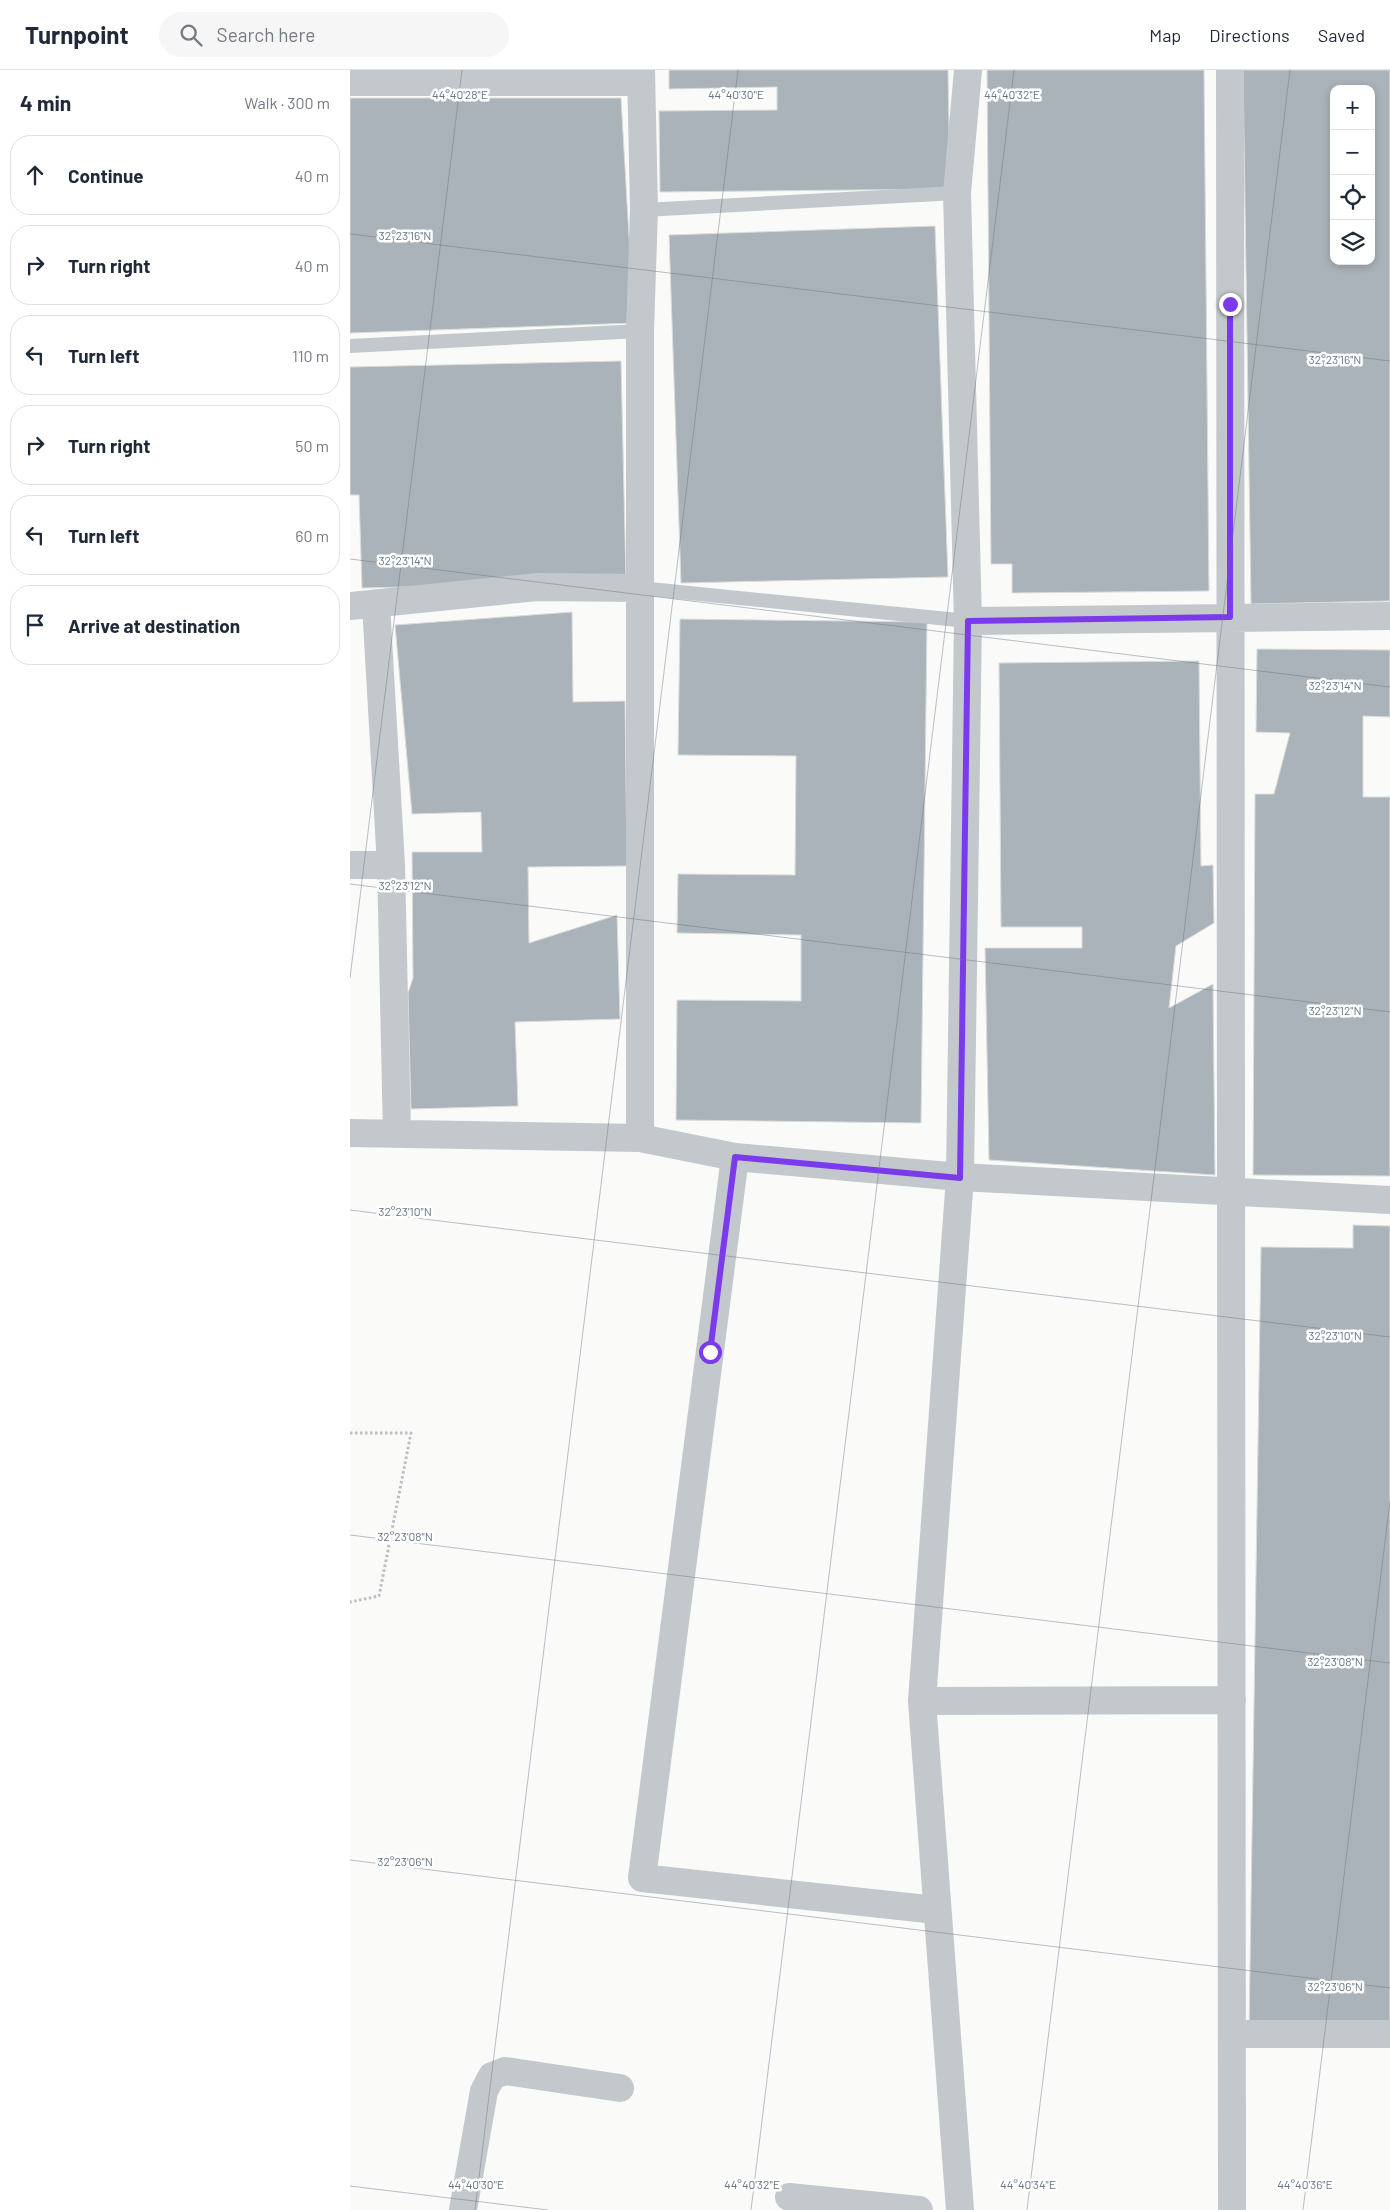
<!DOCTYPE html>
<meta charset="utf-8">
<style>
body{margin:0;font-family:Barlow,sans-serif;background:#f6f6f7;color:#1f2937}
.controls{position:absolute;right:15px;top:15px;display:grid;overflow:hidden;border-radius:10px;box-shadow:0 2px 8px #0003}
.controls button{width:45px;height:45px;display:grid;place-items:center;padding:0;border:0;border-bottom:1px solid #e0e1e3;background:#fff;color:#1f2937;font:25px sans-serif}
.stop{position:absolute;width:15px;height:15px;margin:-11px;border:4px solid #7c3aed;border-radius:50%;background:#fff}
.stop.end{background:#7c3aed;border-color:#fff;box-shadow:0 1px 5px #0008}
.list{margin:0;padding:0;list-style:none}
h2{display:flex;justify-content:space-between;align-items:center;height:65px;margin:0;padding:0 20px;font-size:21px}
h2 small{font-size:16px;font-weight:400;color:#747a83}
.list li{display:grid;grid-template-columns:32px 1fr auto;gap:15px;align-items:center;box-sizing:border-box;height:80px;margin:0 10px 10px;padding:0 10px;border:1px solid #e0e1e3;border-radius:20px}
.list b{display:block;font-size:19px;white-space:nowrap}
.list em{font-size:16px;font-style:normal;color:#747a83}
.icon{flex:none;width:28px;height:28px;fill:none;stroke:currentColor;stroke-width:2;stroke-linecap:round;stroke-linejoin:round}
.map{position:relative;flex:none;width:1040px;height:2140px;overflow:hidden}
header{display:flex;align-items:center;gap:30px;box-sizing:border-box;height:70px;padding:0 25px;background:#fff;border-bottom:1px solid #e0e1e3}
header strong{font-size:24px}
nav{display:flex;gap:28px;margin-inline-start:auto;font-size:18px}
.search{width:350px;height:45px;background:#f6f6f7;display:flex;align-items:center;gap:12px;box-sizing:border-box;padding:0 18px;border-radius:28px;color:#747a83;font-size:19px}
main{display:flex}
aside{flex:1;background:#fff}
.map>svg:first-child{display:block}
.building{fill:#aab3b9;stroke:#dcdcda;fill-rule:evenodd}
.lines{fill:none;stroke-linecap:round;stroke-linejoin:round}
.path{stroke:#bbbfc2;stroke-width:3;stroke-dasharray:2.5 2.5;stroke-linecap:butt}
.service{stroke:#c3c8cc;stroke-width:14}
.minor{stroke:#c3c8cc;stroke-width:28}
.route{stroke:#7c3aed;stroke-width:6}
.ticks{fill:none;stroke:#657683;stroke-width:1;stroke-opacity:0.45}
.ticks-label{font-size:12px;text-anchor:middle;fill:#657683;stroke:#fff;stroke-width:5;stroke-linejoin:round;paint-order:stroke}
</style>
<header>
<strong>Turnpoint</strong>
<div class="search"><svg class="icon" aria-label="search" viewBox="0 0 24 24"><circle cx="10" cy="10" r="6"/><path d="M15 15l6 6"/></svg>Search here</div>
<nav><a>Map</a><a>Directions</a><a>Saved</a></nav>
</header>
<main>
<aside>
<h2>4 min<small>Walk · 300 m</small></h2>
<ul class="list">
<li><svg class="icon" aria-label="ahead" viewBox="0 0 24 24"><path d="M12 20V5M6 11l6-6 6 6"/></svg><div><b>Continue</b></div><em>40 m</em></li>
<li><svg class="icon" aria-label="right" viewBox="0 0 24 24"><path d="M7 20v-9h11M14 6l5 5-5 5"/></svg><div><b>Turn right</b></div><em>40 m</em></li>
<li><svg class="icon" aria-label="left" viewBox="0 0 24 24"><path d="M17 20v-9H6M10 6l-5 5 5 5"/></svg><div><b>Turn left</b></div><em>110 m</em></li>
<li><svg class="icon" aria-label="right" viewBox="0 0 24 24"><path d="M7 20v-9h11M14 6l5 5-5 5"/></svg><div><b>Turn right</b></div><em>50 m</em></li>
<li><svg class="icon" aria-label="left" viewBox="0 0 24 24"><path d="M17 20v-9H6M10 6l-5 5 5 5"/></svg><div><b>Turn left</b></div><em>60 m</em></li>
<li><svg class="icon" aria-label="arrive" viewBox="0 0 24 24"><path d="M6 21V4h12l-3 4 3 4H6"/></svg><div><b>Arrive at destination</b></div></li>
</ul>
</aside>
<div class="map">
<svg width="1040" height="2140" viewBox="0 0 1040 2140">
<rect width="100%" height="100%" fill="#fafaf8"/>
<!-- building -->
<path class="building" d="M319 0H598L600 119 310 122 309 41 427 40V17L319 19Z
M637 0H854L859 521 662 523V494H641Z
M893 0H1040V531L901 534ZM984 19H1021V191H984Z
M0 28H271L284 253 0 263Z
M585 156 598 507 331 513 319 165Z
M271 291 276 512 12 518 9 425H0V297Z
M222 542 223 632 275 631 277 796 178 797 179 873 267 845 270 949 165 952 168 1036 61 1039 58 923 63 908 62 782H132L131 742 62 744 45 555Z
M330 549 577 552 571 1053 326 1050 327 930 451 931V865L327 863 328 804 445 805 446 686 328 685Z
M907 579 1040 580V647L1013 646V727H1040V1106L903 1105 905 724H924L940 663 906 662Z
M849 591 851 796 863 795 864 853 826 876 819 938 863 914 865 1105 639 1090 635 878H732V857H651L649 593Z
M1003 1155 1040 1156V1962L899 1960 911 1177 1003 1178Z"/>
<g class="lines">
<!-- path -->
<path class="path" d="M0 1363H61L29 1526 0 1532"/>
<!-- service -->
<path class="service" d="M294 140 607 123
M0 276 290 261
M290 518 618 551"/>
<!-- minor -->
<path class="minor" d="M880 0 882 2140
M0 12H291
M26 534 41 795 47 1064
M0 536 188 517 290 518
M618 551 1040 546
M0 795H41
M0 1063 290 1068 385 1087 610 1107 1040 1130
M290 1068V261L294 140 291 0
M385 1087 292 1808 586 1840
M572 1631 882 1630
M882 1964H1040
M439 2127 569 2140
M113 2140 134 2021 142 2006 155 2001 270 2018
M610 2140 572 1631 610 1107 618 551 607 123 618 0"/>
</g>
<g class="lines">
<!-- route -->
<path class="route" d="M360 1282 385 1087 610 1108 618 551 880 547V234"/>
</g>
<!-- ticks -->
<path class="ticks" d="M0 164 1040 291M0 489 1040 617M0 814 1040 942M0 908 112 0M0 1140 1040 1267M0 1465 1040 1593M0 1790 1040 1918M0 2116 198 2140M125 2140 388 0M401 2140 664 0M677 2140 940 0M953 2140 1040 1431"/>
<g class="ticks-label">
<text x="110" y="29">44°40'28"E</text>
<text x="386" y="29">44°40'30"E</text>
<text x="662" y="29">44°40'32"E</text>
<text x="55" y="170">32°23'16"N</text>
<text x="985" y="294">32°23'16"N</text>
<text x="55" y="495">32°23'14"N</text>
<text x="985" y="620">32°23'14"N</text>
<text x="55" y="820">32°23'12"N</text>
<text x="985" y="945">32°23'12"N</text>
<text x="55" y="1146">32°23'10"N</text>
<text x="985" y="1270">32°23'10"N</text>
<text x="55" y="1471">32°23'08"N</text>
<text x="985" y="1596">32°23'08"N</text>
<text x="55" y="1796">32°23'06"N</text>
<text x="985" y="1921">32°23'06"N</text>
<text x="126" y="2119">44°40'30"E</text>
<text x="402" y="2119">44°40'32"E</text>
<text x="678" y="2119">44°40'34"E</text>
<text x="955" y="2119">44°40'36"E</text>
</g>
</svg>
<div class="controls">
<button>+</button>
<button>−</button>
<button><svg class="icon" aria-label="locate" viewBox="0 0 24 24"><circle cx="12" cy="12" r="6"/><path d="M12 2v4M12 18v4M2 12h4M18 12h4"/></svg></button>
<button><svg class="icon" aria-label="layers" viewBox="0 0 24 24"><path d="M12 4l9 5-9 5-9-5zM3 14l9 5 9-5"/></svg></button>
</div>
<div class="stop" style="left:360px;top:1282px"></div>
<div class="stop end" style="left:880px;top:234px"></div>
</div>
</main>
